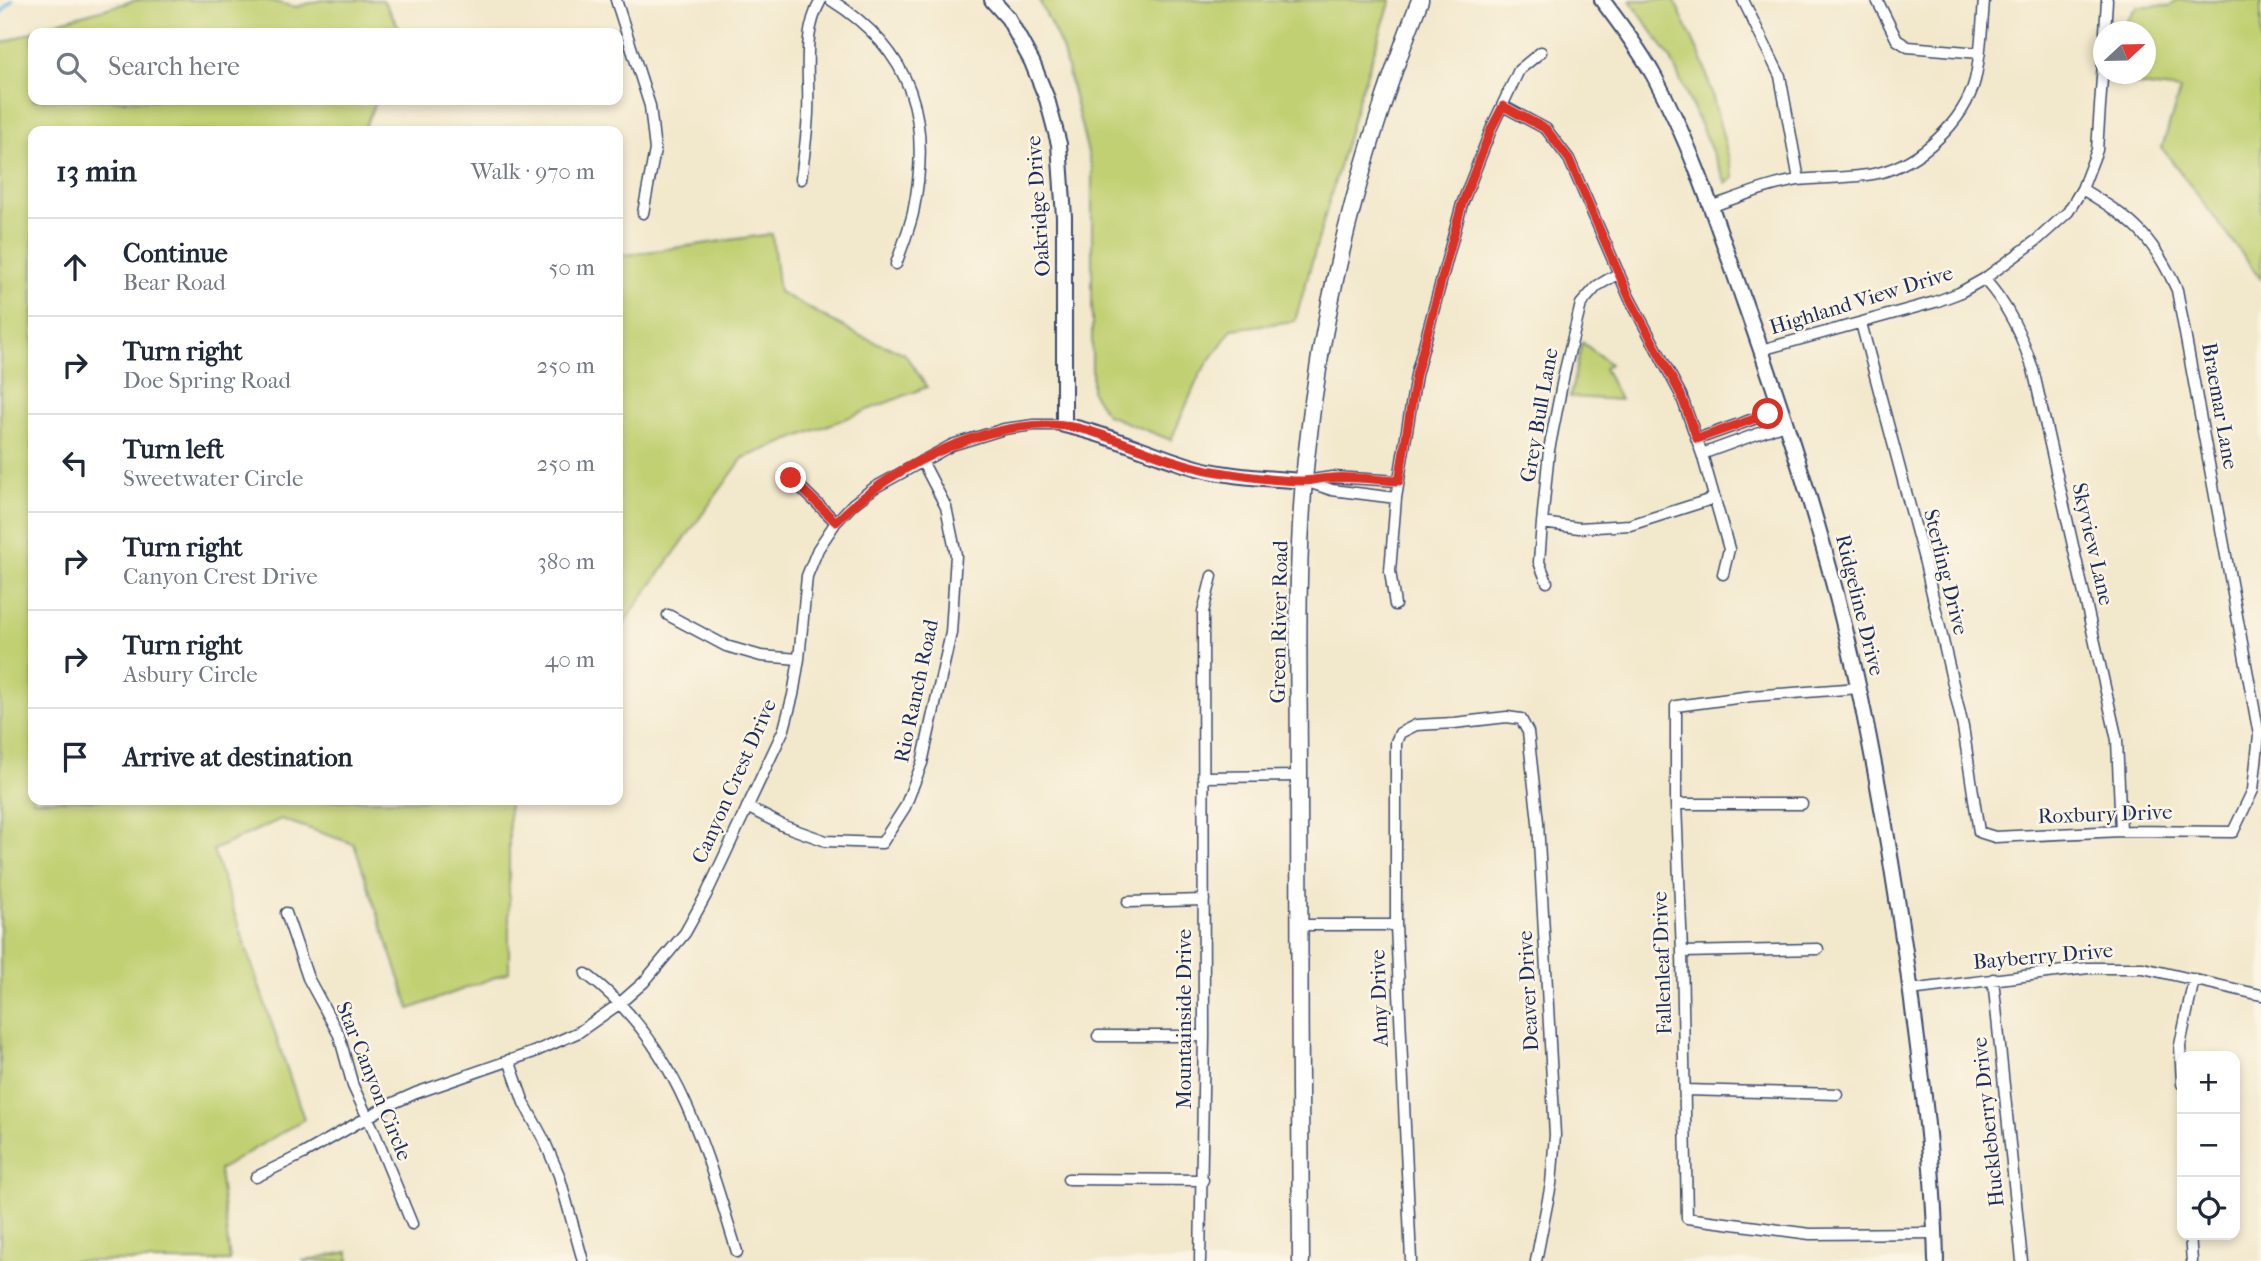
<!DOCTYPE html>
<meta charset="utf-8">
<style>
body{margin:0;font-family:"IM FELL French Canon",serif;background:#f2f2f3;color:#1f2937}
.controls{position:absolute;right:21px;bottom:21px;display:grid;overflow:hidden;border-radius:14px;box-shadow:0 4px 10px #0003}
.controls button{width:63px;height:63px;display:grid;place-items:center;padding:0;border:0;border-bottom:2px solid #e0e1e3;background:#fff;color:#1f2937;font:35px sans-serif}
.compass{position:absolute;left:2093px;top:21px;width:63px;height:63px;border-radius:50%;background:#fff;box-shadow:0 4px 10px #0003;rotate:68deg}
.stop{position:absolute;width:21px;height:21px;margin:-16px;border:5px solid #d93025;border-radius:50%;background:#fff}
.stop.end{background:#d93025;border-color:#fff;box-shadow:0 2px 7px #0008}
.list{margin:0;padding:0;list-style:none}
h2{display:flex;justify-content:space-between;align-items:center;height:91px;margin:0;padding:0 28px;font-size:30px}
h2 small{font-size:23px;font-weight:400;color:#747a83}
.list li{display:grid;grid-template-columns:46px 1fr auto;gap:21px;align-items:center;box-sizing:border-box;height:98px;padding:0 28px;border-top:2px solid #e0e1e3}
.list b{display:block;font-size:26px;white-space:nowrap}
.list p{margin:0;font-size:23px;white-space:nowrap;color:#747a83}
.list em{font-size:23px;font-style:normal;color:#747a83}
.icon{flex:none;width:38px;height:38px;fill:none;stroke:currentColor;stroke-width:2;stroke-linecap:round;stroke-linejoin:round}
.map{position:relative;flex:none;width:2261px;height:1261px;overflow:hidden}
.search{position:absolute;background:#fff;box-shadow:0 4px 10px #0003;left:28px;top:28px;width:595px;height:77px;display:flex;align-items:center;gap:18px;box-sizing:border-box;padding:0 24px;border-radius:14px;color:#747a83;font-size:26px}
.panel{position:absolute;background:#fff;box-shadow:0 4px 10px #0003;left:28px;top:126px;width:595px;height:679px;border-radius:14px}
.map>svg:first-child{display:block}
.green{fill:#c1d072;stroke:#6e8068;stroke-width:2}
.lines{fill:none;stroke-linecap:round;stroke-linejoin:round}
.stream{stroke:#6bb8e5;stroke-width:3.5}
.street-casing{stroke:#3b4b6e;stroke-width:13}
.secondary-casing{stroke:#3b4b6e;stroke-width:18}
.primary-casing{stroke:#3b4b6e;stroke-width:19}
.street{stroke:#fff;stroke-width:10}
.secondary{stroke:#fff;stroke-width:14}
.primary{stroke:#fff;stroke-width:16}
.route{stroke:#d93025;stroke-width:9}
.labels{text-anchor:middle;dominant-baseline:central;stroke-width:5;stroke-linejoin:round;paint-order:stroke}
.street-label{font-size:21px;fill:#1b2f5e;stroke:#fcf5e5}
</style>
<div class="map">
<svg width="2261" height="1261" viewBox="0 0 2261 1261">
<rect width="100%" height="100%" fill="#fcf5e5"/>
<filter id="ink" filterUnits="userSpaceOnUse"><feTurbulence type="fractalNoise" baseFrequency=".0143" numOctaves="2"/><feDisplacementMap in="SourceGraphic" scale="14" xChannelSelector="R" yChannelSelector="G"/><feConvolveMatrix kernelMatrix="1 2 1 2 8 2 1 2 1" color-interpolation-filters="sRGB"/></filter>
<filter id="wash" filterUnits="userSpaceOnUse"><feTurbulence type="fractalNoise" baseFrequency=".00686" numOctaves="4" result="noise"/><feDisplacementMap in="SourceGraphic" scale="28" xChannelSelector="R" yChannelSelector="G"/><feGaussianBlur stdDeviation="1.57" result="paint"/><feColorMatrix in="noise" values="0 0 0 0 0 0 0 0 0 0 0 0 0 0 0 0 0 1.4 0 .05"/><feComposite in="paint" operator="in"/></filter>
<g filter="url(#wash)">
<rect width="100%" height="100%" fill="#f2e8cc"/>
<!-- green -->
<path class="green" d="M137 0H266L296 7 322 0H383L402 33H33V100H379L375 103 363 131H33V800H509V972L410 1009 354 844 281 819 213 850 304 1119 219 1170 230 1261H0V44L64 20Z
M1039 0H1391L1358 100 1295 321 1232 329 1199 376 1171 440 1107 415 1092 392V169L1062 48Z
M1630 0H1674L1704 64 1734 178 1726 183 1671 59Z
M2178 0H2261V279L2162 148 2180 90 2124 83 2123 74H2146V32L2122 31V25L2138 6H2170Z
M772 234 779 292 860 336 904 353 927 387 743 458 618 631V256Z
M1582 342 1610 364 1604 368 1620 400 1570 397Z
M348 1252 349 1261H302Z"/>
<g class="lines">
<!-- stream -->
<path class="stream" d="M0 14 12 0"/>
</g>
</g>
<g filter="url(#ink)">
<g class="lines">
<!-- street casing -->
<g class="street-casing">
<path id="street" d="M616 0 650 106 655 150 643 213
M831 0C914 52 932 120 913 213 909 230 902 247 896 264
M1743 0 1780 76 1799 180
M1877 0 1897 40 1908 47 1980 53
M2105 32 2107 0
M1503 106 1546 129 1569 159 1629 297 1681 395 1702 454 1729 549 1723 574
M801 179C804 157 807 135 808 113 810 75 801 35 821 0
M1710 207C1739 197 1768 185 1798 180 1824 177 1852 179 1878 173 1920 163 1964 122 1975 80 1981 54 1982 27 1984 0
M1984 279C2009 306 2021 335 2033 369L2117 740 2121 831
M1861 323 1925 563 1963 727 1979 832 1995 837 2121 831 2233 832 2253 790 2259 735 2177 290C2152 235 2133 220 2082 189
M1761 350 1935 302 1959 293 1984 279 2037 240 2068 212 2082 189 2097 150 2104 48
M1697 439 1782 409
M1702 454 1787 423
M791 478 836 522
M1305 481 1332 477 1399 481
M1308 482 1332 490 1396 498
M1542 523 1579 528 1630 525 1715 498
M1547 582 1539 562 1542 523 1549 450 1564 374 1581 304 1597 286 1619 273
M1395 605 1390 571 1396 498 1416 375 1462 204 1492 127 1519 70 1541 52
M668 615 726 646 761 656 799 659
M1859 688 1752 696 1676 706V804L1682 952 1687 1218 1810 1234 1936 1233
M1203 777 1299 776
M1676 804H1802
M747 807 784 826 826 841 882 843 905 807 922 763 951 633 956 555 946 507 922 461
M1128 902 1204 900
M286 913 308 978 339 1035 353 1086 373 1129 412 1224
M1300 925H1396
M1682 952 1818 949
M586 974C678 1043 705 1148 737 1252
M1993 979 2022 1261
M1910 990 2088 968H2143L2261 995
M1098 1036H1204
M509 1060 524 1103 544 1140 559 1175 583 1261
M2182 1084 2180 1045 2194 979
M1685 1090 1837 1094
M256 1177 303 1154 389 1105 416 1093 534 1052 579 1032 619 1004 644 982 685 933 706 895 784 729 793 695 799 659 807 576 818 549 836 522 853 504 874 488 952 445 1004 429 1034 425H1064
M1068 1179 1203 1180
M2190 1235 2192 1261
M1200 1261 1204 1036 1203 612 1212 576
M1411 1261 1396 925V742L1400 733 1416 725 1454 723 1507 717 1521 719 1528 732 1538 822 1555 1135 1551 1184 1536 1261"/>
</g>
<!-- secondary casing -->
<g class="secondary-casing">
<path id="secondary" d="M992 0 1008 18 1032 62 1047 99 1059 144 1064 217V425C1107 434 1146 452 1187 465 1224 477 1266 478 1305 481
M1602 0C1621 25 1639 49 1654 76 1693 148 1718 227 1745 304 1783 412 1819 521 1846 633 1873 744 1891 858 1908 971 1921 1068 1934 1164 1936 1261"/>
</g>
<!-- primary casing -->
<g class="primary-casing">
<path id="primary" d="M1301 1261C1300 1101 1299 940 1299 780 1299 673 1295 566 1306 459 1322 303 1363 146 1420 0"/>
</g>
<!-- street -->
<use href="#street" class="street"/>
<!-- secondary -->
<use href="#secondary" class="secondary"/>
<!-- primary -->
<use href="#primary" class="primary"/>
</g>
</g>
<g class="lines" filter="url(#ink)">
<!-- route -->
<path class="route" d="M791 478 836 522C892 464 1004 408 1086 430 1129 442 1169 463 1213 471 1242 476 1274 481 1303 481 1312 481 1321 478 1330 478 1352 476 1377 480 1399 481L1416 375 1462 204 1492 127 1503 106 1546 129 1569 159 1629 297 1681 395 1697 439 1768 414"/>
</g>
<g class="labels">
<!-- street labels -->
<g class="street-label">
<text transform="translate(1038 206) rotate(-94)">Oakridge Drive</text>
<text transform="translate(1861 300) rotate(-17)">Highland View Drive</text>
<text transform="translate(2220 406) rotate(80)">Braemar Lane</text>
<text transform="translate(1539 415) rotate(-80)">Grey Bull Lane</text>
<text transform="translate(2093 544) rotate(77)">Skyview Lane</text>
<text transform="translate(1946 572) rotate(76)">Sterling Drive</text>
<text transform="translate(1860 605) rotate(76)">Ridgeline Drive</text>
<text transform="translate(1279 622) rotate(-89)">Green River Road</text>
<text transform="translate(916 691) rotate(-78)">Rio Ranch Road</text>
<text transform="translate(734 781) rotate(-66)">Canyon Crest Drive</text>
<text transform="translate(2105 814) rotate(-2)">Roxbury Drive</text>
<text transform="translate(2043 956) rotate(-5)">Bayberry Drive</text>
<text transform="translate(1662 963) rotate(-92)">Fallenleaf Drive</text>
<text transform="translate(1528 991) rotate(-93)">Deaver Drive</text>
<text transform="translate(1379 998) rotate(-92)">Amy Drive</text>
<text transform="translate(1184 1019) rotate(-90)">Mountainside Drive</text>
<text transform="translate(374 1081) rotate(68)">Star Canyon Circle</text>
<text transform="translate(1988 1122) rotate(-96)">Huckleberry Drive</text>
</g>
</g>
</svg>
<div class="controls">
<button>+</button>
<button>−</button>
<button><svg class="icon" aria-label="locate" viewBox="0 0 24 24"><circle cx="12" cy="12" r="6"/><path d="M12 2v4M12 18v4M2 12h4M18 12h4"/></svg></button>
</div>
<svg class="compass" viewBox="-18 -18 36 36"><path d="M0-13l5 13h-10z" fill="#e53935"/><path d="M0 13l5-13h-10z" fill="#747a83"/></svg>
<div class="stop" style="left:1768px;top:414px"></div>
<div class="stop end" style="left:791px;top:478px"></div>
<div class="search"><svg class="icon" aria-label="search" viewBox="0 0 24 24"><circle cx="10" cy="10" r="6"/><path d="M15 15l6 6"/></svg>Search here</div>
<section class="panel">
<h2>13 min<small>Walk · 970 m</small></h2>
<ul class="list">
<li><svg class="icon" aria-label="ahead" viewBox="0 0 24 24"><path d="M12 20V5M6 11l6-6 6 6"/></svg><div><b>Continue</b><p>Bear Road</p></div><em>50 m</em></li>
<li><svg class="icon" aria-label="right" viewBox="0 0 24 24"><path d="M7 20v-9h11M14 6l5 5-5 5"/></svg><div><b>Turn right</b><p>Doe Spring Road</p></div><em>250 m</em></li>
<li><svg class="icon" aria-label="left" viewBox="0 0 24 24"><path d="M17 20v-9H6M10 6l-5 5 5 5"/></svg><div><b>Turn left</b><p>Sweetwater Circle</p></div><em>250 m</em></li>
<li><svg class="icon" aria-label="right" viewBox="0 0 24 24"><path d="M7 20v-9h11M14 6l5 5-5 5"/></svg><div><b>Turn right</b><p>Canyon Crest Drive</p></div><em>380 m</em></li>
<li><svg class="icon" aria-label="right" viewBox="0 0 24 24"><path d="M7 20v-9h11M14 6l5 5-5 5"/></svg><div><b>Turn right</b><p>Asbury Circle</p></div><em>40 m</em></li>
<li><svg class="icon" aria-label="arrive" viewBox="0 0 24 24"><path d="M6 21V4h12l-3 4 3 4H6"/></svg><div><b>Arrive at destination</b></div></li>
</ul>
</section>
</div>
